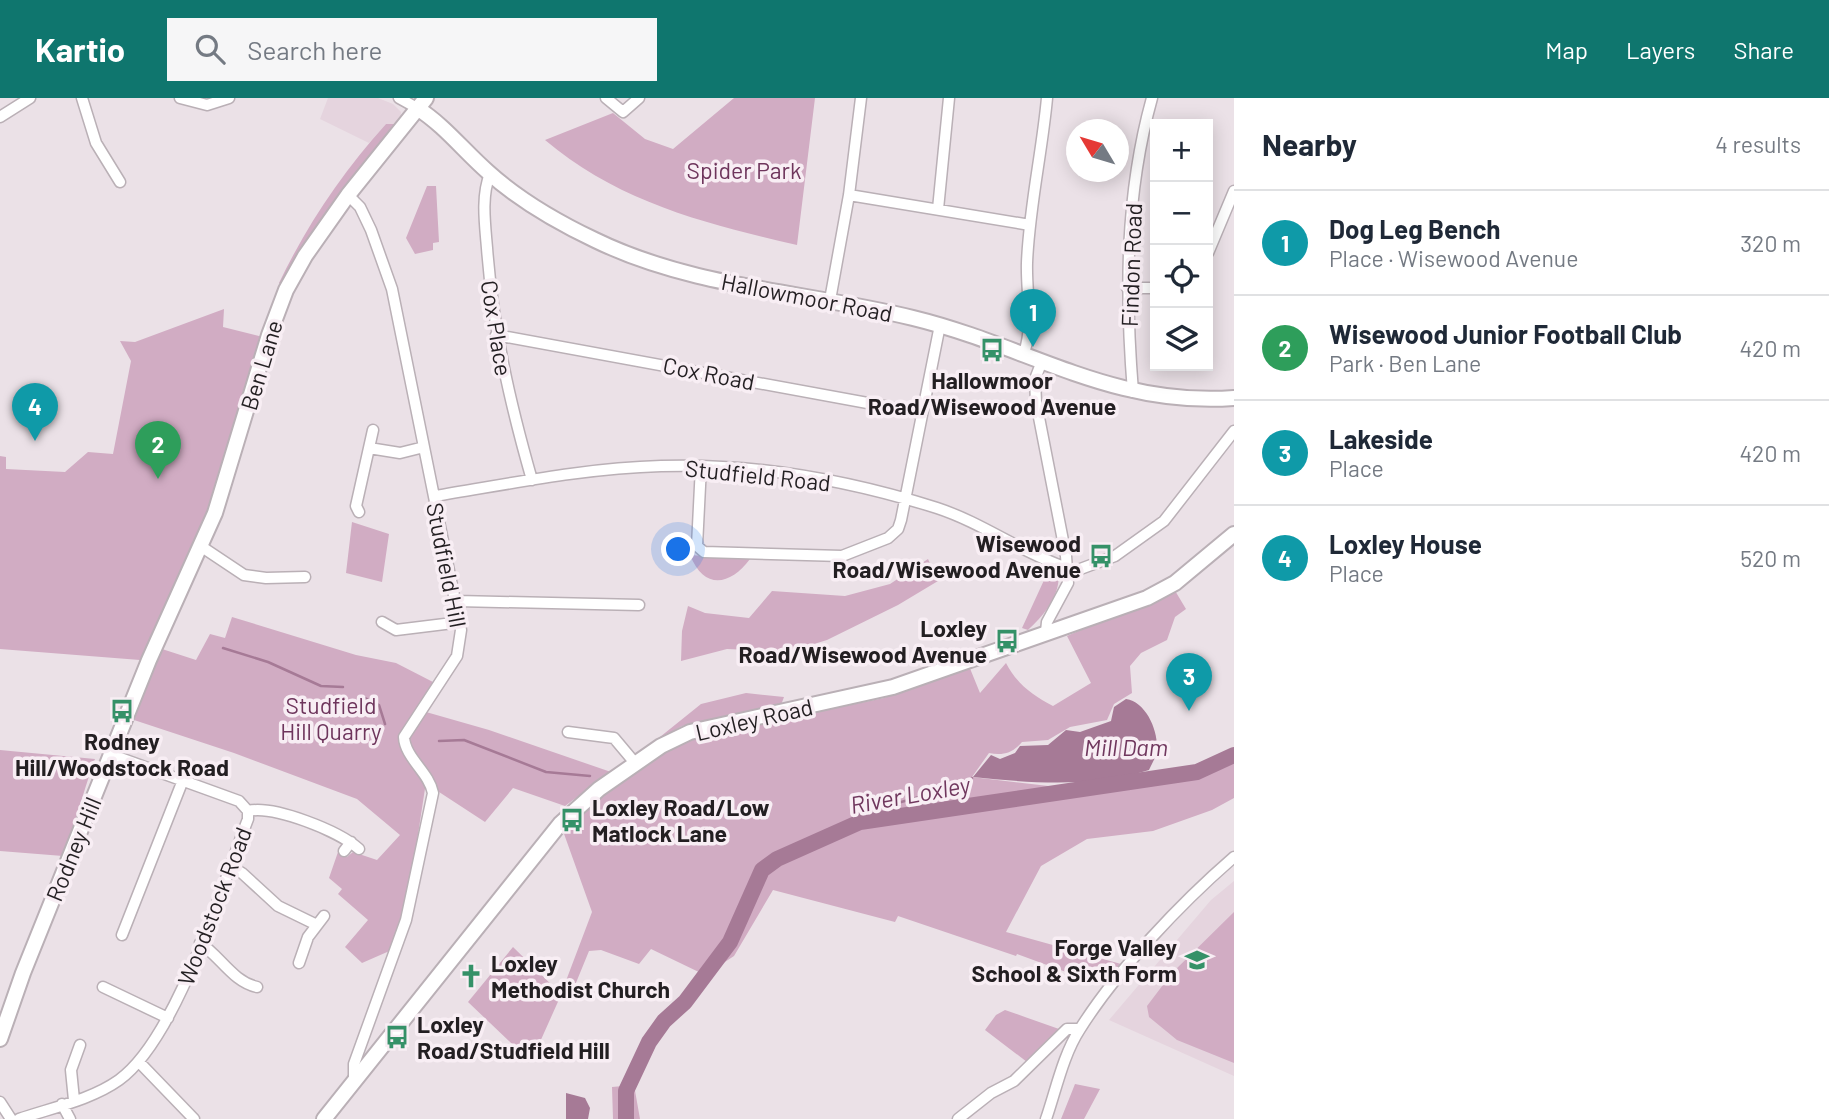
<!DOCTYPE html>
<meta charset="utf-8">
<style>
body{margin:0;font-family:Barlow,sans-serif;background:#f6f6f7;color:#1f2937}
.controls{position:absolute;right:21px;top:21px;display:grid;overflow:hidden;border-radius:0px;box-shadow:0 4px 18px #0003}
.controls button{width:63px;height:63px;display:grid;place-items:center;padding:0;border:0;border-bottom:2px solid #e0e1e3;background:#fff;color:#1f2937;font:35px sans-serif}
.compass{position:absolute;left:1066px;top:21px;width:63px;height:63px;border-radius:50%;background:#fff;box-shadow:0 4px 18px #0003;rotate:308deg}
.you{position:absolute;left:679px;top:452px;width:24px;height:24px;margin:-18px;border:5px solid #fff;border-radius:50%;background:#1a73e8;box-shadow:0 0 0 10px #1a73e833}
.badge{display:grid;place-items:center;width:46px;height:46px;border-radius:50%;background:#0f766e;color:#fff;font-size:23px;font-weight:700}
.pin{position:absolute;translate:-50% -58px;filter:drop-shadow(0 2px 4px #0008)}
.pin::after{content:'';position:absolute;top:37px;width:24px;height:21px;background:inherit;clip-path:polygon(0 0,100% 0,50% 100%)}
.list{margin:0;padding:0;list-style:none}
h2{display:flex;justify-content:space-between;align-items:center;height:91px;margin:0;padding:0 28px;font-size:30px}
h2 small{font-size:23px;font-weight:400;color:#747a83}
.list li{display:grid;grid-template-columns:46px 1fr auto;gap:21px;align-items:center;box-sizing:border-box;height:105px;padding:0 28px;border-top:2px solid #e0e1e3}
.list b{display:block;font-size:26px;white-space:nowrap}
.list p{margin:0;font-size:23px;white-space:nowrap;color:#747a83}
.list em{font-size:23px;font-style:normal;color:#747a83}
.icon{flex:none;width:38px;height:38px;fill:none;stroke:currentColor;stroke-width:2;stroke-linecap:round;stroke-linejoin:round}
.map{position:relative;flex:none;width:1234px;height:1021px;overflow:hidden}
header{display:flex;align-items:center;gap:42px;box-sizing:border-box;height:98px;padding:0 35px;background:#0f766e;color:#fff}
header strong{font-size:33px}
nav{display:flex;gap:38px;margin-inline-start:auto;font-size:24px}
.search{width:490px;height:63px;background:#f6f6f7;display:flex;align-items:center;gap:18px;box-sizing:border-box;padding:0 24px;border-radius:0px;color:#747a83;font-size:26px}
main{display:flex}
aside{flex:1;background:#fff}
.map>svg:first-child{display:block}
.built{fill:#e5d4de}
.green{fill:#d1acc3}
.water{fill:#a67a96}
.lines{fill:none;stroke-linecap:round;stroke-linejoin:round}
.stream{stroke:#a67a96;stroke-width:2.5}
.river{stroke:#a67a96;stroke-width:16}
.street-casing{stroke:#bab0b6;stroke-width:13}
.secondary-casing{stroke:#bab0b6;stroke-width:18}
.street{stroke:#fff;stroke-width:10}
.secondary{stroke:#fff;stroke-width:14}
.labels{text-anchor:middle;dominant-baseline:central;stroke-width:7;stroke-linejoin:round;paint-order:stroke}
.park-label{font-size:23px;fill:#6e355c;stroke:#f8eef4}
.street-label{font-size:23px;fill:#231f22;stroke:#f8eef4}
.poi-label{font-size:23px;font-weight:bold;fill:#231f22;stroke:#f8eef4;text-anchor:end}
.water-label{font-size:24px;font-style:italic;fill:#70375e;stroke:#f8eef4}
</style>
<header>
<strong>Kartio</strong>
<div class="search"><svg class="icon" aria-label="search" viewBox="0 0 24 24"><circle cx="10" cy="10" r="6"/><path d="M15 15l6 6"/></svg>Search here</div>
<nav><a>Map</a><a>Layers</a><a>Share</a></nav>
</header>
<main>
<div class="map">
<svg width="1234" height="1021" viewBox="0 0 1234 1021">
<rect width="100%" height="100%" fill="#ebe1e7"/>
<!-- built -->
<path class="built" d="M328 0H378L393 6 401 14 400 26H386L369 45 320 21Z
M1234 783V978L1109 922 1211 802Z"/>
<!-- green -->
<path class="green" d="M734 0H815L797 147C706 126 618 104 545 42L613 15 645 41 673 51Z
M386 26H400L285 190 279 185C308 125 342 75 386 26Z
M427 88H436L439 144 433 145V152L415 156 406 140Z
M224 211 223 229 263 239 203 433 140 562 0 551V358L6 359V371L65 374 88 354 113 356 131 263 120 243 135 244Z
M352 424 389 436 382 484 346 475Z
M690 457 750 461C730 488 704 492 690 457Z
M928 461 938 483 898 507 827 542 788 554 727 551 681 563 682 533 688 508 705 515 749 520 772 493 845 498 890 486Z
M1040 463 1058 475C1062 495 1043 519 1028 532L1022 530 1045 480 1037 465Z
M1174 491 1186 511 1175 519 1167 542 1141 555 1130 568 1132 595 1114 606 1107 622 1070 629 1048 642 1022 644C1013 655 1003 658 989 655L972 679 1066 690 1140 680 1170 672 1193 674 1234 656V700L1212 712 1153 733 1087 741 1041 768 1006 834 1121 866 1104 888 1017 856 1016 858 898 818 895 824 773 792 734 858 705 877 651 851 639 866 601 852 589 853 571 897H561L531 964 468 904 513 849 561 896 592 814 563 733 607 693 656 657 691 640 884 600 969 568 980 595 1006 565C1017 586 1032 597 1053 608L1091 585 1067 538Z
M232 519 356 557 396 565 433 584 399 641 400 648 426 684 410 789 394 851 362 865 345 849 368 822 338 796 342 791 329 780 338 754 347 759 353 754 377 762 400 737 357 701 234 655 134 622 162 551 196 562 210 536 225 540Z
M746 595 784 599 781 607 682 628 655 643 701 606Z
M426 614 489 632 611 674 565 708 513 690 485 724 436 692 411 653 409 642 411 636Z
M0 652 95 661C83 694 76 724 63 758L0 753Z
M1234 814V965L1177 942 1149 919 1147 908 1172 875Z
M1005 912 1059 931 1027 964 985 932 996 917Z
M1075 986 1100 991 1084 1021H1061Z
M634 987 640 1021H613L612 989Z"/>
<!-- water -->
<path class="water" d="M1126 601C1146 604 1158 632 1157 651 1157 658 1152 665 1149 672 1092 690 1031 685 973 679L991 657 1000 661 1015 655 1020 648 1048 647 1066 632 1080 634 1111 623 1114 609Z
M566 995 585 1000 590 1010 588 1021H566Z"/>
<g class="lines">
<!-- stream -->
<path class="stream" d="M223 550 268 564 321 588 343 589
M361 598 379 607 385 626
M439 643 464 642 546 674 590 678
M1150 676 1151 682
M860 724 858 716 948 691 972 680"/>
<!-- river -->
<path class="river" d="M626 1021V993L649 944 664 923 685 904 730 844 762 772 777 761 860 724 1197 674 1234 657"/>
<!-- street casing -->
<g class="street-casing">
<path id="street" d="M82 0 96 45 120 84
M180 0 207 7 229 0
M399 0 417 10
M606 0 623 14 639 0
M0 19 30 0
M490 76C481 98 485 126 487 150 493 231 510 305 532 382
M348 97 360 109 371 132 392 191 461 532 457 558 404 639C405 660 429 674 433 695L406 822 354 966V982
M849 97 1030 127
M938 111 949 0
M1208 155 1234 93
M1127 190H1155
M830 202 849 97 861 0
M496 237 922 315
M1024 255C1034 225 1026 196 1027 165 1029 110 1042 55 1047 0
M1042 263 1035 281 1036 304 1066 458 1068 485 1047 524 1046 534
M1133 294C1125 195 1125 97 1152 0
M369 350 400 355 424 349
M701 368 697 448 704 454 842 458 888 440 898 431 901 422 940 227
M435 398C509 386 585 370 661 368 754 365 848 382 937 410 983 425 1022 455 1067 470
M359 414 356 408 373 332
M202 449 244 477 266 480 305 479
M1067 476 1115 458 1164 423 1234 333
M457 503 639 507
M382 524 396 532 461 524
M568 634 614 640 635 665
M248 713C274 707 339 733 359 751
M344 753 351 744
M230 768 242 775 278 808 317 827
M122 837 183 682
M200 845C220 858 233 884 257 889
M299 865 308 839 324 818
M103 889 168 920
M139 964 194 1021
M74 1002 71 972 80 947
M0 1004 11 1021
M62 1006 70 1021
M19 1021C51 1010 91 1002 119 982 177 940 221 790 248 721V713L239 703 112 657
M958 1021 991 995 1014 983 1067 931H1080
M1046 1021C1056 992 1063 957 1080 931 1117 872 1182 804 1234 759"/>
</g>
<!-- secondary casing -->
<g class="secondary-casing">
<path id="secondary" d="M417 10C444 27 464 53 488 74 519 102 557 124 595 142 693 190 808 194 913 220 1028 248 1111 309 1234 300
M0 941 23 875 149 562 215 415 269 237 286 192 305 158 348 97 426 0
M324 1021 560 726 599 691 661 648 690 634 893 589 1147 500 1175 485 1234 436"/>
</g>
<!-- street -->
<use href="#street" class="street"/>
<!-- secondary -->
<use href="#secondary" class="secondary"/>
</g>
<!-- icons -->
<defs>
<g id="bus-bare" transform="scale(1.89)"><path d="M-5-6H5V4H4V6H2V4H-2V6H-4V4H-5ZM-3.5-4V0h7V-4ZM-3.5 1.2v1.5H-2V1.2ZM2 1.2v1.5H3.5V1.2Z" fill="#359168" stroke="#f8eef4" stroke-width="2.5" paint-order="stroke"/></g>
<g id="school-bare" transform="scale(1.89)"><path d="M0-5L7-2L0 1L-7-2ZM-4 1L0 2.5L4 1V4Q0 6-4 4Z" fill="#359168" stroke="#f8eef4" stroke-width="2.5" paint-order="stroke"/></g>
<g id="church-bare" transform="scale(1.89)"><path d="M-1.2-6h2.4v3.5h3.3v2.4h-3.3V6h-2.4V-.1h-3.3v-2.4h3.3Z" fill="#359168" stroke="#f8eef4" stroke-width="2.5" paint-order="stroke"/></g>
</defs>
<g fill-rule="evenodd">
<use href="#bus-bare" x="992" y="252"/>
<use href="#bus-bare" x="1101" y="458"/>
<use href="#bus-bare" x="1007" y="543"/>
<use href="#bus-bare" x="122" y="613"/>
<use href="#bus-bare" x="572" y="722"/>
<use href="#school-bare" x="1197" y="862"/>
<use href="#church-bare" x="471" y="878"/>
<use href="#bus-bare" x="397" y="939"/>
</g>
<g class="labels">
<!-- park labels -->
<g class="park-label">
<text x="744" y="72">Spider Park</text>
<text x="331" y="607">Studfield<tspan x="331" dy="26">Hill Quarry</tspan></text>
</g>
<!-- street labels -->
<g class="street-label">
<text transform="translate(1131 167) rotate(-88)">Findon Road</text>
<text transform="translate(807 199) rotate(11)">Hallowmoor Road</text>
<text transform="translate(497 230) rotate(81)">Cox Place</text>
<text transform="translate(261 267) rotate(-73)">Ben Lane</text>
<text transform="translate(709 275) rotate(11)">Cox Road</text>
<text transform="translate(758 377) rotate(6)">Studfield Road</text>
<text transform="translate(447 467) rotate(79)">Studfield Hill</text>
<text transform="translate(754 621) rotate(-13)">Loxley Road</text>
<text transform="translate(73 751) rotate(-68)">Rodney Hill</text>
<text transform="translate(214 808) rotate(-69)">Woodstock Road</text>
</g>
<!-- poi labels -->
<g class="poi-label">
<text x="992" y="282" text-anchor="middle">Hallowmoor<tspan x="992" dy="26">Road/Wisewood Avenue</tspan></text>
<text x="1081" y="445">Wisewood<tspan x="1081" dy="26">Road/Wisewood Avenue</tspan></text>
<text x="987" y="530">Loxley<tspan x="987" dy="26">Road/Wisewood Avenue</tspan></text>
<text x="122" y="643" text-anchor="middle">Rodney<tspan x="122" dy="26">Hill/Woodstock Road</tspan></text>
<text x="592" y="709" text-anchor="start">Loxley Road/Low<tspan x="592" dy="26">Matlock Lane</tspan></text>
<text x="1177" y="849">Forge Valley<tspan x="1177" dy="26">School &amp; Sixth Form</tspan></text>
<text x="491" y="865" text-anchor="start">Loxley<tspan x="491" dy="26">Methodist Church</tspan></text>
<text x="417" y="926" text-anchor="start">Loxley<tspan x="417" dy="26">Road/Studfield Hill</tspan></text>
</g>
<!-- water labels -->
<g class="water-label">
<text x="1126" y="648">Mill Dam</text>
<text transform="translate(910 696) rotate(-10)">River Loxley</text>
</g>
</g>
</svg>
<div class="controls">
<button>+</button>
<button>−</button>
<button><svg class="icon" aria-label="locate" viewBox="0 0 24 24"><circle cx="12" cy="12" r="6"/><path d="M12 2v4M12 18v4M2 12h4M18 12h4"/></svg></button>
<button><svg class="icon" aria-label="layers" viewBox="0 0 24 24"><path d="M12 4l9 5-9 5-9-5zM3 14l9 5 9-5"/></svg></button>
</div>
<svg class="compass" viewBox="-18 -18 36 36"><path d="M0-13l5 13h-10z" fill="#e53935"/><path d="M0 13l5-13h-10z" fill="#747a83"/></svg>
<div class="you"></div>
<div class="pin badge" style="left:1033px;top:249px;background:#0f9aa8">1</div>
<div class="pin badge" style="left:158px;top:381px;background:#2e9e5b">2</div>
<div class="pin badge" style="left:1189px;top:613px;background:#0f9aa8">3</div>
<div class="pin badge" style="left:35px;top:343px;background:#0f9aa8">4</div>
</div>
<aside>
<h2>Nearby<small>4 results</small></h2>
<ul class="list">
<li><span class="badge" style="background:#0f9aa8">1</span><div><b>Dog Leg Bench</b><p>Place · Wisewood Avenue</p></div><em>320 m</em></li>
<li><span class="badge" style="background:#2e9e5b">2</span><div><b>Wisewood Junior Football Club</b><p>Park · Ben Lane</p></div><em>420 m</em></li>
<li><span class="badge" style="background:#0f9aa8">3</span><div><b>Lakeside</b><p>Place</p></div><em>420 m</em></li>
<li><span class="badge" style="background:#0f9aa8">4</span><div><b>Loxley House</b><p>Place</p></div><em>520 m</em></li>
</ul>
</aside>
</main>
